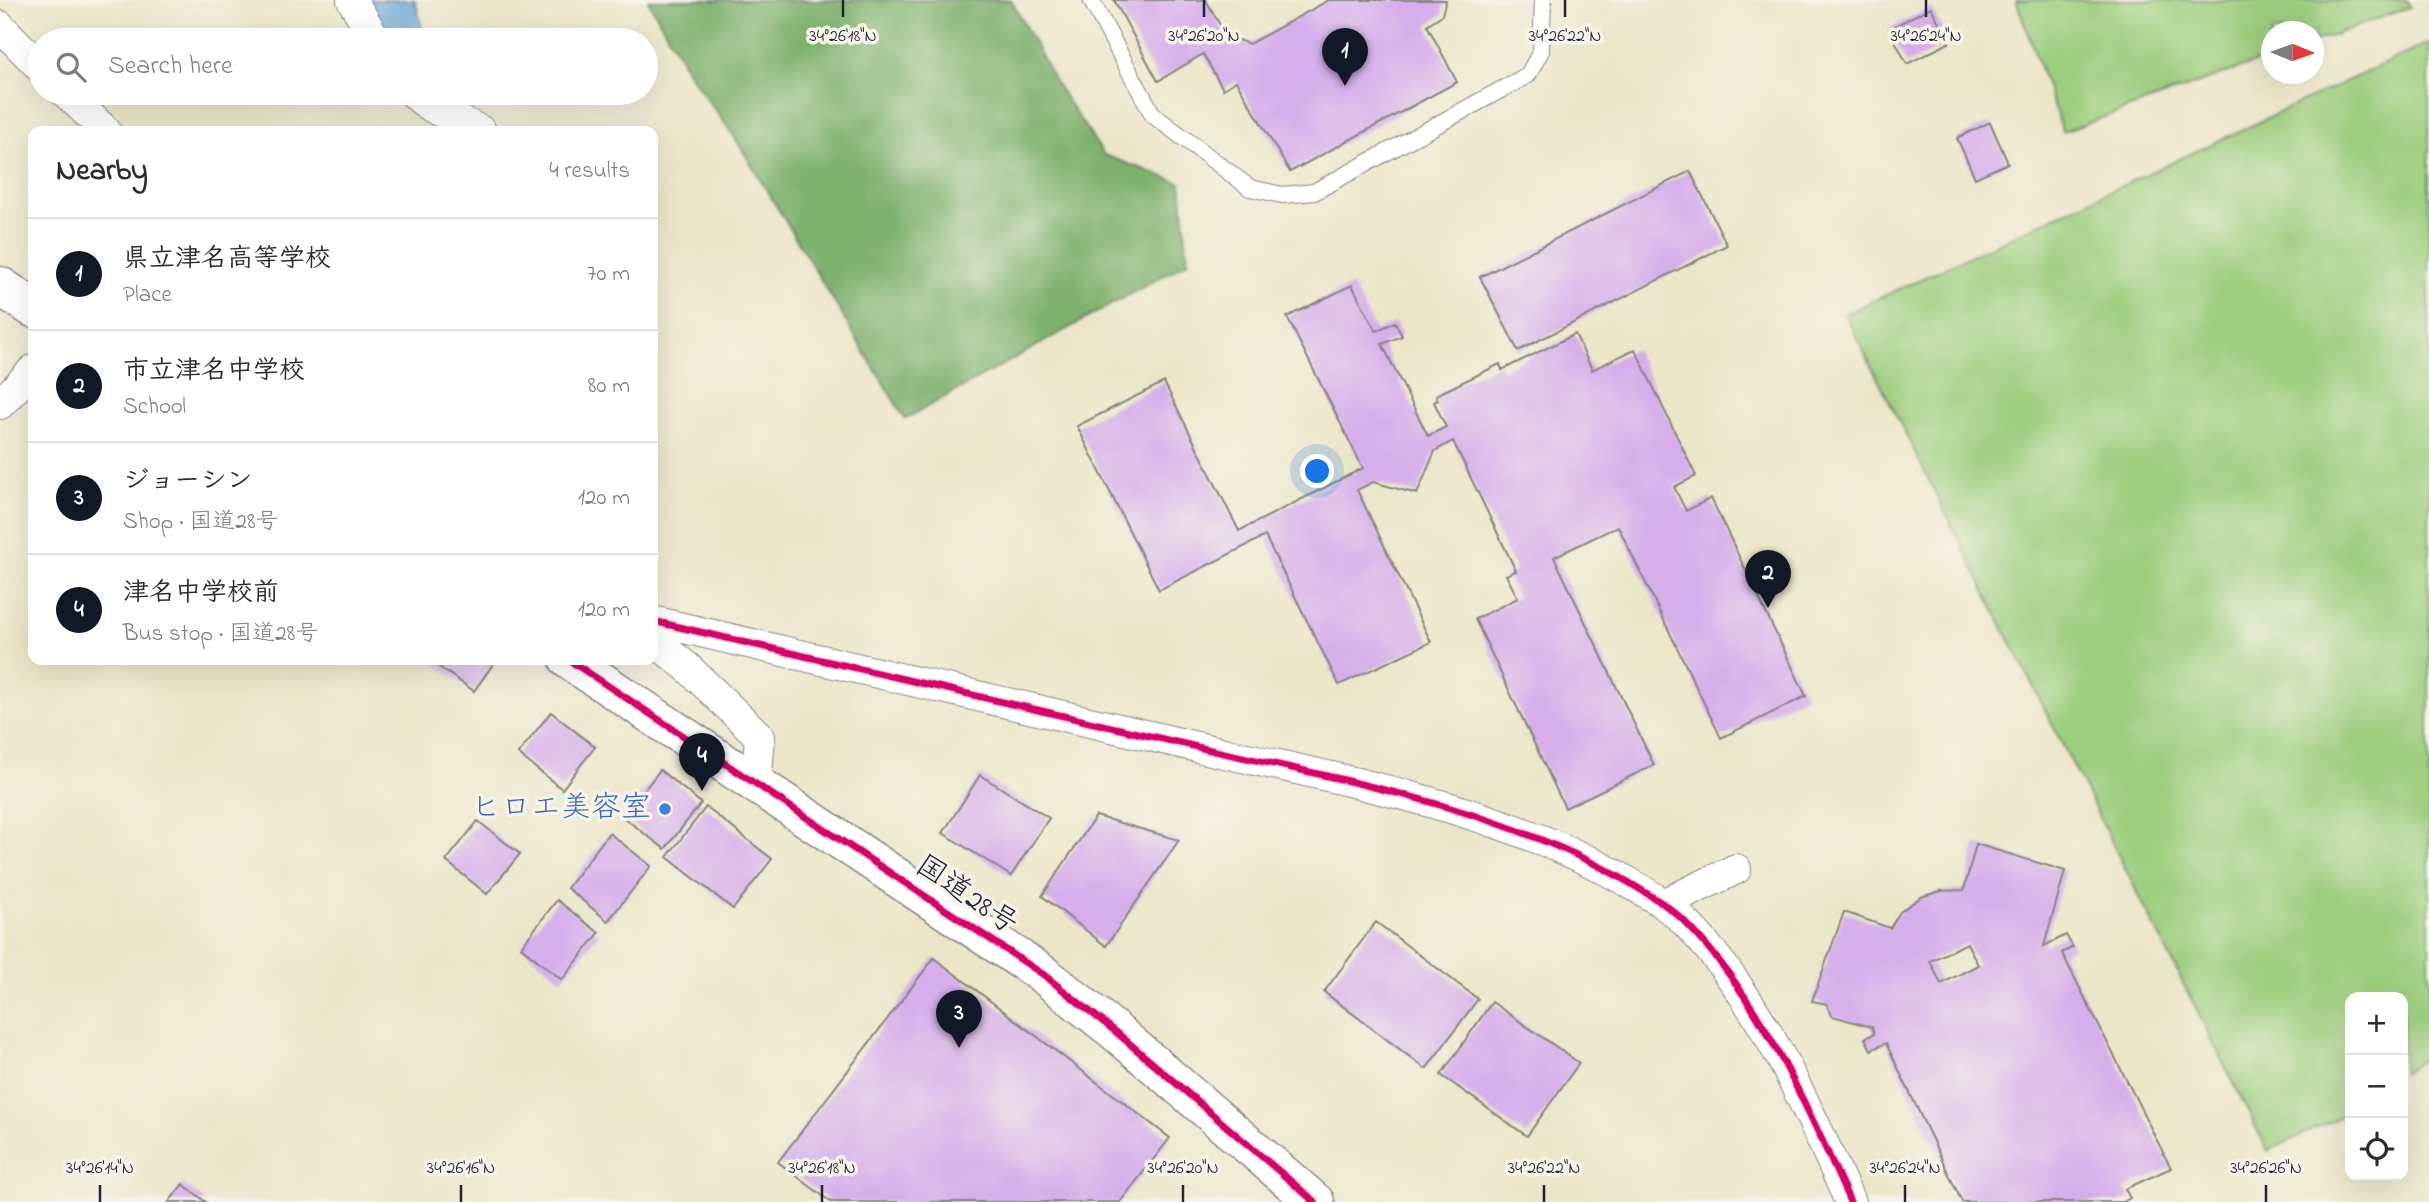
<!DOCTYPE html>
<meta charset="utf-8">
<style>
body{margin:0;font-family:"Indie Flower","Klee One",sans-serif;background:#f2f2f3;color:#2b2b33}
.controls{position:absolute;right:21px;bottom:21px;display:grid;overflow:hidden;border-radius:14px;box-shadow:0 7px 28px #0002}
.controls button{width:63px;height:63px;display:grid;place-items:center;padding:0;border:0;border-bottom:2px solid #e1e1e2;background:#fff;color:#2b2b33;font:35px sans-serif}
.compass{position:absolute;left:2261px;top:21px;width:63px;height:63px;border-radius:50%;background:#fff;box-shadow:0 7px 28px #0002;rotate:91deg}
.you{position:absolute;left:1318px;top:472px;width:24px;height:24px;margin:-18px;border:5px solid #fff;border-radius:50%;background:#1a73e8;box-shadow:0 0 0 10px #1a73e833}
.badge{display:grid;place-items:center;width:46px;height:46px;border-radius:50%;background:#111827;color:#fff;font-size:23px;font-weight:700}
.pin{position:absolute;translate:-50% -58px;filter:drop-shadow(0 2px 4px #0008)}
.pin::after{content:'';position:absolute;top:37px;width:24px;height:21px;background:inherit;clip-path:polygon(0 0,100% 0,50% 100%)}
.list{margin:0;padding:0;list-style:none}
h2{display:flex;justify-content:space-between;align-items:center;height:91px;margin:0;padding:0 28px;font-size:30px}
h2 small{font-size:23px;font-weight:400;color:#7c7c81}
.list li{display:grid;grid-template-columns:46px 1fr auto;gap:21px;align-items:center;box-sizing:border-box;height:112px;padding:0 28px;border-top:2px solid #e1e1e2}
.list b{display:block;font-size:26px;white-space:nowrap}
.list p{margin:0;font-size:23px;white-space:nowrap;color:#7c7c81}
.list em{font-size:23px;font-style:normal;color:#7c7c81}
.icon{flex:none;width:38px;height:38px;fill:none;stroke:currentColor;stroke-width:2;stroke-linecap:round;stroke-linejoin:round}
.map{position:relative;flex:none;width:2429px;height:1202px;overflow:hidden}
.search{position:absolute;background:#fff;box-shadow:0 7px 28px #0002;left:28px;top:28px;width:630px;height:77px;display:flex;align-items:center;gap:18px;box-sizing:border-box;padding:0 24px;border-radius:38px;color:#7c7c81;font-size:26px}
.panel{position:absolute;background:#fff;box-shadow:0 7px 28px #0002;left:28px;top:126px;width:630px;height:539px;border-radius:14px}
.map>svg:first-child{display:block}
.green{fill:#9dce7e;stroke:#60785c;stroke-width:2}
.forest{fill:#7eb16d;stroke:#506a54;stroke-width:2}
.water{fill:#64a0d5;stroke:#436188;stroke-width:2}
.building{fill:#d5aeeb;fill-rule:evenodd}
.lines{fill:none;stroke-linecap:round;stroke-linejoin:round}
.service-casing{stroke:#878482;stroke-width:18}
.minor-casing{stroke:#878482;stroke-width:32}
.trunk-casing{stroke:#878482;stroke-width:41}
.service{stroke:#fff;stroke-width:16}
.minor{stroke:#fff;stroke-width:30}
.trunk{stroke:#fff;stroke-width:38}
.cycleway-casing{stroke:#f7f3e8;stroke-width:11}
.cycleway{stroke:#d6006c;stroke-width:7}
.ticks{fill:none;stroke:#22223b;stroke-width:2.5}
.shop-dot{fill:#3f7fe0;stroke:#f7f3e8;stroke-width:2.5}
.labels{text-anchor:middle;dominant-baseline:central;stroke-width:7;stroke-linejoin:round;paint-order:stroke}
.shop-label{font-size:30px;fill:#366cbe;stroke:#f7f3e8;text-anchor:end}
.street-label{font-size:30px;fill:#22223b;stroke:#f7f3e8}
.ticks-label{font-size:18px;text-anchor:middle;fill:#22223b;stroke:#f7f3e8;stroke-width:7;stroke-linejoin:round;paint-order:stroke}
</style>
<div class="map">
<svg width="2429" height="1202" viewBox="0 0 2429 1202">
<rect width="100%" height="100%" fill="#f7f3e8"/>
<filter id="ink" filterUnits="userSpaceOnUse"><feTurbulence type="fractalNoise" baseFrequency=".0143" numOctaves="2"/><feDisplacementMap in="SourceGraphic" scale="14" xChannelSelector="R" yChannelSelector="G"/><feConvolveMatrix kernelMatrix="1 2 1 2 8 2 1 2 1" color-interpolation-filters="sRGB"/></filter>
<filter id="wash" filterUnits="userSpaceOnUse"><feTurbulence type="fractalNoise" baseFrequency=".00686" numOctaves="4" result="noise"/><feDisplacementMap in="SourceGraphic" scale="28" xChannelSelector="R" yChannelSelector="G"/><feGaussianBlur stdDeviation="1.57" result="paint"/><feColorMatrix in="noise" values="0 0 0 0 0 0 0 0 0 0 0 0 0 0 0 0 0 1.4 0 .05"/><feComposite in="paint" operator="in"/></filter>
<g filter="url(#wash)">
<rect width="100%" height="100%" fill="#ece6c9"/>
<!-- green -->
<path class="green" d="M2016 0H2407L2410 7 2314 42V32H2272L2271 57 2063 132Z
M2429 43V1053L2403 1073V997H2350V1112L2268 1151 1845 314Z"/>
<!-- forest -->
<path class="forest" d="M648 0H1011L1058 87 1104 155 1181 183 1188 262 905 419 734 136 691 77Z"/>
<!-- water -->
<path class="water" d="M365 0H415L425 40H391Z"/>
<g id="blocks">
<!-- building -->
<path class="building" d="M1114 0H1206L1226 36 1249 44 1329 0H1446L1442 15 1427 25 1457 82 1290 172 1236 81 1223 89 1203 54 1158 81Z
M1931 7 1949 43 1907 64 1889 29Z
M1990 122 2008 163 1975 178 1957 138Z
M1690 171 1727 245 1518 351 1480 277Z
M1352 285 1376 331 1395 322 1402 336 1382 344 1428 436 1446 427 1434 402 1438 400 1436 395 1500 364 1502 370 1575 334 1592 370 1635 349 1696 476 1674 487 1686 511 1711 498 1806 696 1721 738 1618 526 1554 557 1654 765 1565 808 1475 619 1518 598 1506 575 1516 571 1453 441 1435 451 1417 494 1373 482 1357 490 1431 642 1339 685 1265 536 1159 590 1077 426 1164 382 1239 531 1363 468 1287 317Z
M429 660H496L474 691Z
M551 712 595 747 562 789 518 754Z
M660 770 701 803 665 849 623 817Z
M980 775 1049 818 1011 876 943 833Z
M706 807 772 859 733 909 667 857Z
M1096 816 1179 840 1106 946 1042 896Z
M478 821 520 854 487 894 446 861Z
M609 833 651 866 608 921 567 888Z
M1976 844 2065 871 2044 946 2066 935 2073 947 2062 953 2171 1168 2125 1189 2130 1198 2123 1202H1962L1886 1043 1871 1050 1865 1038 1874 1034 1872 1027 1832 1016 1827 1004 1812 1001 1844 912 1890 928 1900 912 1921 897 1941 891 1964 890ZM1967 943 1978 965 1941 984 1930 961Z
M557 900 599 933 562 980 521 947Z
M1376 922 1478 999 1426 1069 1324 992Z
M934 958 1170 1138 1120 1202H831L778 1162Z
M1492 1002 1579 1063 1527 1136 1441 1075Z
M183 1184 206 1202H169Z"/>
</g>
</g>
<g filter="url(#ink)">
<use href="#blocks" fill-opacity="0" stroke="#878482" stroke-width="2"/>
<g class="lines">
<!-- service casing -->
<g class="service-casing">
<path id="service" d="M1091 0 1153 115 1250 188 1282 195 1314 192 1528 75 1541 51 1543 0"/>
</g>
<!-- minor casing -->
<g class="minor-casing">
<path id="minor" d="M352 0 376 40
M0 26 40 67
M66 93 106 131
M414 93C429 111 459 118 481 131
M0 404 33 370
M653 621C823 659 993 699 1163 739 1317 776 1491 802 1628 882 1648 894 1670 906 1686 923 1759 997 1808 1108 1850 1202
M653 640 687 667 760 737 756 784
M1664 904 1736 869"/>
</g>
<!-- trunk casing -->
<g class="trunk-casing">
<path id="trunk" d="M0 286 33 308
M569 660 1044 975 1116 1032 1315 1202"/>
</g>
<!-- service -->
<use href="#service" class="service"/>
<!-- minor -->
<use href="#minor" class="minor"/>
<!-- trunk -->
<use href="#trunk" class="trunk"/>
<!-- cycleway casing -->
<g class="cycleway-casing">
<path id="cycleway" d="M653 621C823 659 993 699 1163 739 1317 776 1491 802 1628 882 1648 894 1670 906 1686 923 1759 997 1808 1108 1850 1202
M569 660 1044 975 1116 1032 1315 1202"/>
</g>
<!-- cycleway -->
<use href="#cycleway" class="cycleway"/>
</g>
</g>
<!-- ticks -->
<path class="ticks" d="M843 17V0M1204 17V0M1565 17V0M1926 17V0M100 1202V1185M461 1202V1185M822 1202V1185M1183 1202V1185M1544 1202V1185M1905 1202V1185M2266 1202V1185"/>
<!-- markers -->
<circle class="shop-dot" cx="665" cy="809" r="7"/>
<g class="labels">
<!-- shop labels -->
<g class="shop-label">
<text x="651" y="809">ヒロエ美容室</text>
</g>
<!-- street labels -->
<g class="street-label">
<text transform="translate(966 896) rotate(34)">国道28号</text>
</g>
</g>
<g class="ticks-label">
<text x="843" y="41">34°26'18"N</text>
<text x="1204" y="41">34°26'20"N</text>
<text x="1565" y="41">34°26'22"N</text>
<text x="1926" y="41">34°26'24"N</text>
<text x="100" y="1173">34°26'14"N</text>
<text x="461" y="1173">34°26'16"N</text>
<text x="822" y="1173">34°26'18"N</text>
<text x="1183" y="1173">34°26'20"N</text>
<text x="1544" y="1173">34°26'22"N</text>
<text x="1905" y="1173">34°26'24"N</text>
<text x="2266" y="1173">34°26'26"N</text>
</g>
</svg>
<div class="controls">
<button>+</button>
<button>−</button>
<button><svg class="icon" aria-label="locate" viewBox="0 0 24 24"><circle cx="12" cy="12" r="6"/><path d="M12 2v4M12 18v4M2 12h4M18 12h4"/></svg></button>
</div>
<svg class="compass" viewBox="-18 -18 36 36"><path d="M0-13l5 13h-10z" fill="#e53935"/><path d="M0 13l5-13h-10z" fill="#7c7c81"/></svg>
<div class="you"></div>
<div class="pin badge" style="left:1345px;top:86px">1</div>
<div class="pin badge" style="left:1768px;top:608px">2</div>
<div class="pin badge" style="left:959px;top:1048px">3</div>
<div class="pin badge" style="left:702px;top:791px">4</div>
<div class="search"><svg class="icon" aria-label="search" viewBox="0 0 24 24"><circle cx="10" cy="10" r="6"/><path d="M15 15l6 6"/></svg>Search here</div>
<section class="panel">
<h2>Nearby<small>4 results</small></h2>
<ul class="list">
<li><span class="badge">1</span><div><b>県立津名高等学校</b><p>Place</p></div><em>70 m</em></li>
<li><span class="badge">2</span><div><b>市立津名中学校</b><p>School</p></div><em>80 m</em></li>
<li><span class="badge">3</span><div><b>ジョーシン</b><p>Shop · 国道28号</p></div><em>120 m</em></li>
<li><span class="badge">4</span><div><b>津名中学校前</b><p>Bus stop · 国道28号</p></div><em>120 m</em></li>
</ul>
</section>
</div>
